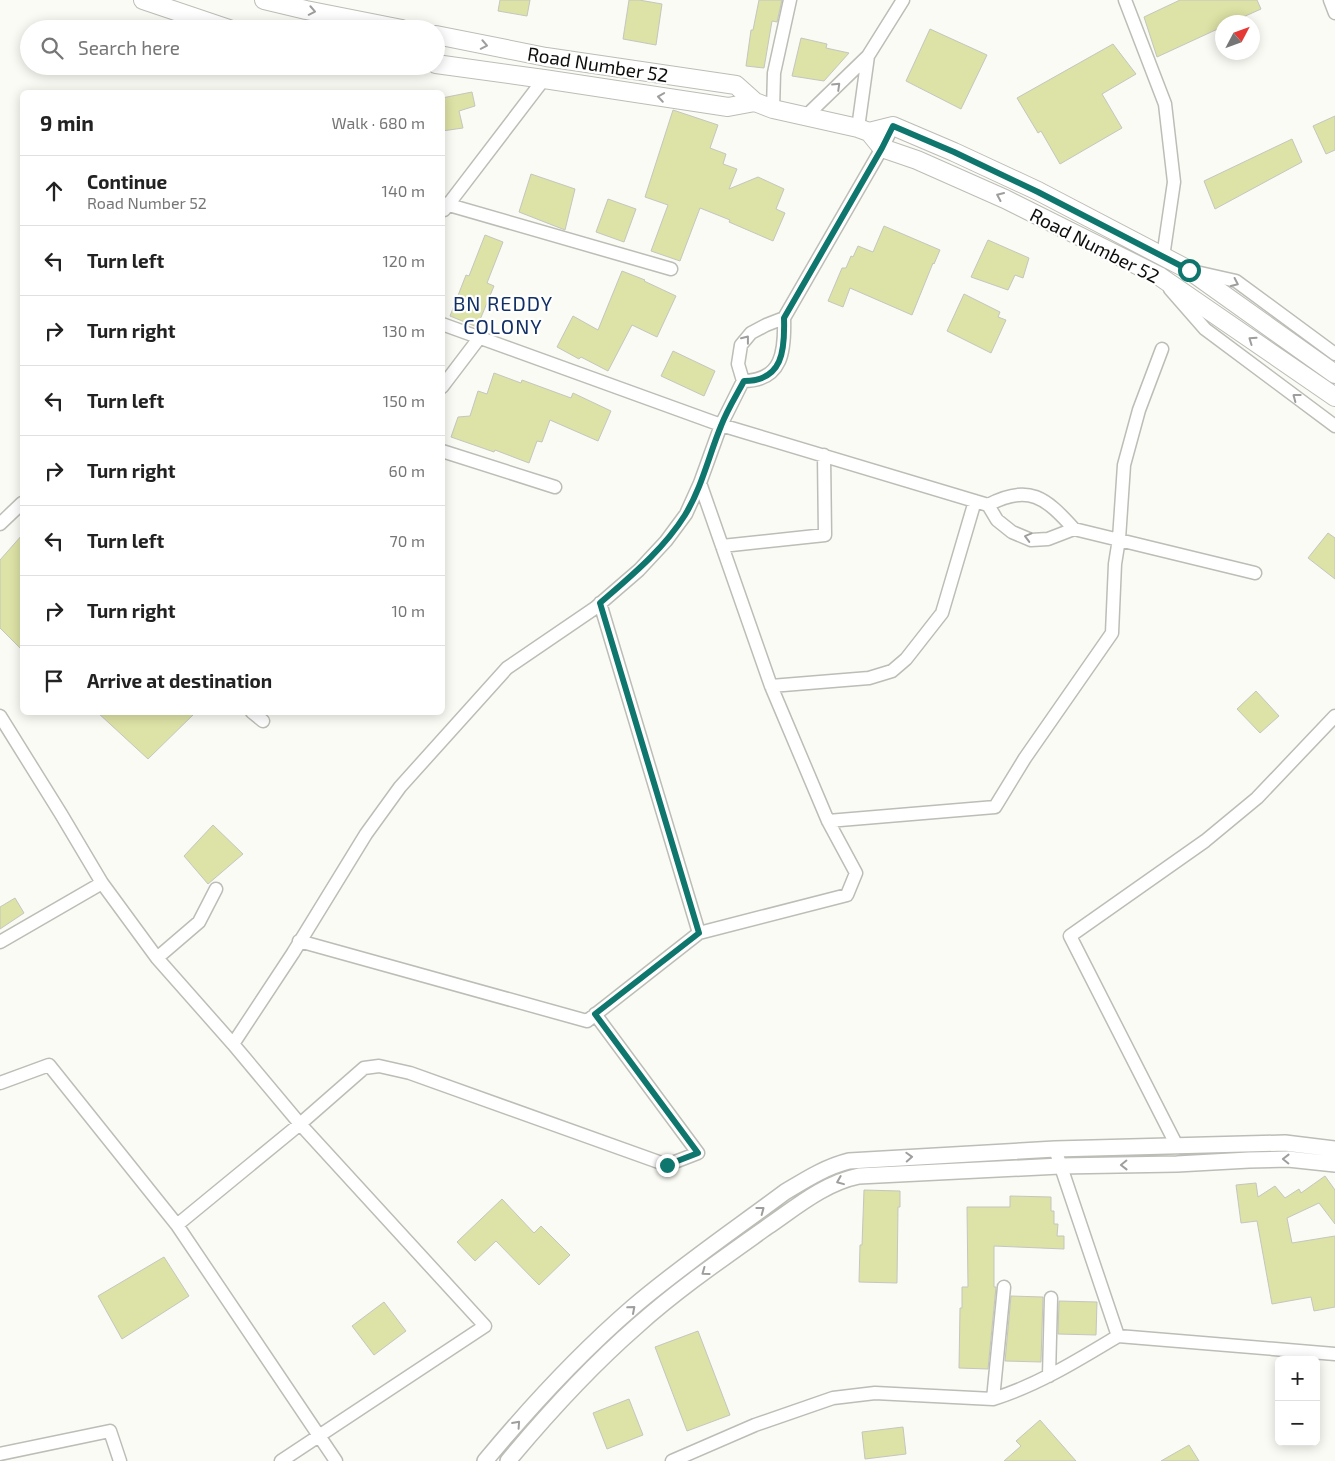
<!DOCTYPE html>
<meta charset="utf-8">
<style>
body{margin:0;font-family:"Exo 2",sans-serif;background:#f6f6f6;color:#222}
.controls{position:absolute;right:15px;bottom:15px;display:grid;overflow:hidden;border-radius:8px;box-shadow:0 2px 12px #0003}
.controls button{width:45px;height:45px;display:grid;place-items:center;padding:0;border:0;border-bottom:1px solid #e0e0e0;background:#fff;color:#222;font:25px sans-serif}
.compass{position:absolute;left:1215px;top:15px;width:45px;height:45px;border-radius:50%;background:#fff;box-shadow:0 2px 12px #0003;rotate:49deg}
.stop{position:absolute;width:15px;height:15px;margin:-11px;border:4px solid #0f766e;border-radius:50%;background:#fff}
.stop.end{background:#0f766e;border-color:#fff;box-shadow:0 1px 5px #0008}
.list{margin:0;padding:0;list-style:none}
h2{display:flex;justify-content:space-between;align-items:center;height:65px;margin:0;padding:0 20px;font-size:21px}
h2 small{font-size:16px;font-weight:400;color:#767676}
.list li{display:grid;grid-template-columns:32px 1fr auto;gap:15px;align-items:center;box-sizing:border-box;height:70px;padding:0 20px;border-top:1px solid #e0e0e0}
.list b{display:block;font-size:19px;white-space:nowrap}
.list p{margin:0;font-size:16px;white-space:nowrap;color:#767676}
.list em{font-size:16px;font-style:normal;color:#767676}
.icon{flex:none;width:28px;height:28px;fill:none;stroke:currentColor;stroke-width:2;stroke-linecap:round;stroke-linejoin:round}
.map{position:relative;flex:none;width:1335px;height:1461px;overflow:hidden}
.search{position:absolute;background:#fff;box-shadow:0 2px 12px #0003;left:20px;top:20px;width:425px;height:55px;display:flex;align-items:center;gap:12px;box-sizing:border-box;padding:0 18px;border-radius:28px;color:#767676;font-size:19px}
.panel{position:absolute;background:#fff;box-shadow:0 2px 12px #0003;left:20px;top:90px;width:425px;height:625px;border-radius:8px}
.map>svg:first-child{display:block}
.building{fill:#dde2a6;stroke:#c5c6bf}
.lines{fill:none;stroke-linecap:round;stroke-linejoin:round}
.minor-casing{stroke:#bcbdb6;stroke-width:15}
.tertiary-casing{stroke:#bcbdb6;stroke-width:18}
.secondary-casing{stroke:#bcbdb6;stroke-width:20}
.minor{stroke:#fff;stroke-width:12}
.tertiary{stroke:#fff;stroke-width:15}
.secondary{stroke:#fff;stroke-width:18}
.oneway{stroke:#9e9e9d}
.route{stroke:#0f766e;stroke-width:6}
.labels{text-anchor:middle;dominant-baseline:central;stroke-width:4.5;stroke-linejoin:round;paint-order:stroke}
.street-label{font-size:19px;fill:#0d0d0b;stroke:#fff}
.neighbourhood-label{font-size:20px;letter-spacing:1px;fill:#123065;stroke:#fff}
</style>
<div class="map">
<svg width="1335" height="1461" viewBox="0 0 1335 1461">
<rect width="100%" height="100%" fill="#fafbf4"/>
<!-- building -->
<path class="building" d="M500 0H530L527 16 498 11Z
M629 0H639L662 4 656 45 623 39Z
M759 0H782L777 22 772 21 764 68 746 66 751 30H753Z
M1180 0H1257L1261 9 1232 22H1222V27L1157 57 1144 17Z
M930 29 987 55 961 109 906 81Z
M801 38 827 44 826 48 849 53 824 81 792 76Z
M1113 44 1136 74 1102 94 1122 128 1060 164 1041 131 1038 133 1017 98Z
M472 92 475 106 459 111 463 128 442 131V98Z
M673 110 718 125 710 148 726 154 723 164 737 169 729 189 758 177 784 189 776 209 785 213 773 241 729 222 730 220 700 208 680 261 651 251 668 205 645 197Z
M1335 116V150L1326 154 1313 126Z
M1292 139 1302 162 1215 209 1204 181Z
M531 174 575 189 565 230 519 212Z
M608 199 636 209 624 242 596 232Z
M884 226 940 250 934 264 933 263 912 315 850 288 843 307 828 301 842 268H846L851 256 853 257 858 246 873 252Z
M485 235 503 242 487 283 494 286 477 327 450 316 466 275 469 276Z
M988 240 1029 258 1023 278 1015 275 1008 290 971 277Z
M622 271 645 280 644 281 676 296 657 337 632 325 608 371 581 357 579 359 557 347 573 316 598 330Z
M964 294 1000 312 998 317 1006 320 991 353 947 331Z
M673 351 715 371 704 396 661 376Z
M494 373 521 383 522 380 571 398 573 393 611 411 598 441 550 420 542 442 537 441 529 463 495 450 494 452 451 437 458 417 470 416 478 391 487 394Z
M1328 533 1335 538V579L1308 558Z
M22 535V650L0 628V560Z
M1256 691 1279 716 1260 733 1237 709Z
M97 712H196L148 759Z
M213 825 243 854 208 884 184 856Z
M15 898 24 913 0 929V907Z
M1325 1176 1335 1190V1224L1319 1203 1287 1218 1292 1243 1335 1236V1307L1314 1311 1311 1297 1272 1304 1257 1221 1241 1223 1236 1185 1256 1183 1258 1197 1275 1186 1285 1198 1299 1189 1301 1193Z
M864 1190 900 1191V1207H898L897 1283 859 1282 860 1245H862Z
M1010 1196 1051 1197V1211H1054V1224H1058L1057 1236H1064V1249L994 1246V1287H996L988 1369 959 1368 960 1308H962V1287H968L967 1207H1010Z
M502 1199 534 1233 541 1226 570 1255 539 1285 496 1241 475 1261 457 1242Z
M164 1257 189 1296 122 1339 98 1296Z
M1011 1296 1043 1297 1041 1362 1005 1361Z
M1059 1301 1097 1302 1096 1335 1058 1334Z
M384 1302 406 1331 374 1355 352 1326Z
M698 1331 730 1415 687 1431 655 1347Z
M629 1399 643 1435 607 1449 593 1413Z
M1040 1420 1076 1461H1004L1021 1446 1016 1441Z
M903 1427 906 1454 865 1459 862 1432Z
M1189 1445 1199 1461H1161Z"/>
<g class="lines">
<!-- minor casing -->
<g class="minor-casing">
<path id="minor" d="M1125 0 1165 104 1174 182 1163 257
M1330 0 1335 13
M773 109 774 73 790 0
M806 116 868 56 903 0
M858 128 868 56
M442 203 671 269
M444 210 544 79
M1196 272 1236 281 1335 354
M1170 289 1205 329 1335 426
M442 324 721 425 988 505 997 520 1012 532 1031 540 1048 539 1074 529 1255 573
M743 381C783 381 785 350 784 318L882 148 893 126
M442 387 480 337
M442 451 555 487
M988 505C1029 483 1046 498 1074 529
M0 524 22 503
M722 546 825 535 824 455
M600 603 699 933
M771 686 869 678 892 671 906 659 942 613 975 501
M252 712 263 721
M0 716 61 814 102 883 157 958 233 1044 300 1124 485 1326 281 1461
M828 821 995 807 1025 758 1112 633 1115 564 1119 539 1124 465 1139 410 1162 349
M299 941 587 1021 699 933 847 895 856 873 828 821 771 686 700 483
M0 942 102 883
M157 958 199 922 216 889
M233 1044 293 953 366 834 400 787 507 668 595 608 639 570 666 541 686 514 700 483 721 425 743 381 738 364 741 345 751 333 766 325 784 318
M0 1083 49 1065 177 1225 336 1461
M1177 1146 1070 936 1205 841 1257 798 1335 716
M177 1225 300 1124 364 1068 379 1066 410 1073 667 1165 698 1153 595 1014
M1118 1336 1335 1354
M1049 1376 1051 1298
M993 1399 1004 1287
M0 1454 110 1431 120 1461
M672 1461 755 1425 833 1398 875 1393 993 1399C1038 1385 1078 1360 1118 1336L1055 1149"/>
</g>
<!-- tertiary casing -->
<g class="tertiary-casing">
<path id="tertiary" d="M485 1461C529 1408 581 1352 633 1307 681 1266 734 1230 785 1192 805 1180 825 1167 849 1161L1055 1149 1285 1143 1335 1149
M508 1461C548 1413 590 1367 637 1326 677 1290 722 1259 767 1227 795 1208 824 1183 859 1176L1060 1166 1177 1164 1249 1160 1288 1159 1335 1164"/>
</g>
<!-- secondary casing -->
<g class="secondary-casing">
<path id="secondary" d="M143 0 229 29
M264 0 306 10 402 29
M436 35 546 57 736 85 755 102 773 109 858 128 869 132 882 148 917 160 1005 199 1159 276 1335 397
M436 64 544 79 728 107 755 102
M869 132 893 126 954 152 1038 191 1189 270 1335 374"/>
</g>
<!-- minor -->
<use href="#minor" class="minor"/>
<!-- tertiary -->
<use href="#tertiary" class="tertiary"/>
<!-- secondary -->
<use href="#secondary" class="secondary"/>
</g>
<!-- one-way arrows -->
<defs><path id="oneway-chevron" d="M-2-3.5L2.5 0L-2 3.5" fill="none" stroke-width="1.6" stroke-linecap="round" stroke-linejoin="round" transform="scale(1.25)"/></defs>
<g class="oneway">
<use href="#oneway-chevron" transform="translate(312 11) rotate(11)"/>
<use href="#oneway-chevron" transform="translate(484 45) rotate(11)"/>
<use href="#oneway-chevron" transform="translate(837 86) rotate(-44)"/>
<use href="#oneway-chevron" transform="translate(661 97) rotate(-171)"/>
<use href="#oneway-chevron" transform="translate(1000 196) rotate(-156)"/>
<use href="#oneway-chevron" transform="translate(1235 283) rotate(25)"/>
<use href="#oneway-chevron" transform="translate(746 339) rotate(-52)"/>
<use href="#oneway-chevron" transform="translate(1252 340) rotate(-145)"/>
<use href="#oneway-chevron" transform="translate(1296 397) rotate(-143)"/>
<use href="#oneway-chevron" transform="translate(1028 537) rotate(-165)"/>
<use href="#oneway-chevron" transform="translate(909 1157) rotate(-3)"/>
<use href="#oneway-chevron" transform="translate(1286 1159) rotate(-179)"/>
<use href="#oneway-chevron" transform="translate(1124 1165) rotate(179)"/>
<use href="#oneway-chevron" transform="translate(840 1181) rotate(158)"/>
<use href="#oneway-chevron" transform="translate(761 1210) rotate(-37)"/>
<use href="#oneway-chevron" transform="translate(705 1272) rotate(144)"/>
<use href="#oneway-chevron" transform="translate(632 1309) rotate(-41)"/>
<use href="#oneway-chevron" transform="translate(517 1424) rotate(-48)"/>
</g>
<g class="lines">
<!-- route -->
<path class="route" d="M667 1165 698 1153 595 1014 699 933 600 603C631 576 663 550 685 515 702 487 709 455 721 426 727 410 736 396 744 381 783 381 785 350 784 318L882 148 893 126 954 152 1038 192 1189 270"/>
</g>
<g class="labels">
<!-- street labels -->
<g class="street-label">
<text transform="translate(598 64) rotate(9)">Road Number 52</text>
<text transform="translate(1095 245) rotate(27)">Road Number 52</text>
</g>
<!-- neighbourhood labels -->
<g class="neighbourhood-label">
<text x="503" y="303">BN REDDY<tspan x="503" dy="23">COLONY</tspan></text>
</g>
</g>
</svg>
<div class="controls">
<button>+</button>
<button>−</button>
</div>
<svg class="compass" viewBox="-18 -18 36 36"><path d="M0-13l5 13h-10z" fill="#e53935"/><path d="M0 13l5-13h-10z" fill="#767676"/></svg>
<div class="stop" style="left:1189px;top:270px"></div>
<div class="stop end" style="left:667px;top:1165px"></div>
<div class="search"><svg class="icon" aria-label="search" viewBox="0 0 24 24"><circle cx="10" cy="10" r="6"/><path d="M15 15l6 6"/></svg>Search here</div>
<section class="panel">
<h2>9 min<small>Walk · 680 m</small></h2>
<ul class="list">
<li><svg class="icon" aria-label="ahead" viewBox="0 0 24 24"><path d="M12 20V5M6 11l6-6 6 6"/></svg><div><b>Continue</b><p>Road Number 52</p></div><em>140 m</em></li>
<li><svg class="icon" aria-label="left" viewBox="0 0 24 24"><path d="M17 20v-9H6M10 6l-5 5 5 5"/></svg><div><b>Turn left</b></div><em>120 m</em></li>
<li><svg class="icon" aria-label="right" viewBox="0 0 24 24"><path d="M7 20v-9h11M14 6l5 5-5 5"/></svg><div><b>Turn right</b></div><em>130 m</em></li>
<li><svg class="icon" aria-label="left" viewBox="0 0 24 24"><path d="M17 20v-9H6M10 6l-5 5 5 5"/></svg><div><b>Turn left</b></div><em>150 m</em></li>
<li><svg class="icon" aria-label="right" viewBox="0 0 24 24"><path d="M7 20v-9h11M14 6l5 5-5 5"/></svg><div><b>Turn right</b></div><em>60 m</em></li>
<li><svg class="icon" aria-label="left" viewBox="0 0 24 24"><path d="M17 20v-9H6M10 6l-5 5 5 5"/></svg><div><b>Turn left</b></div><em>70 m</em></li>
<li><svg class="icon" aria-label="right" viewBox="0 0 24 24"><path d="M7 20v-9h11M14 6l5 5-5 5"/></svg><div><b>Turn right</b></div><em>10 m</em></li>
<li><svg class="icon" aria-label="arrive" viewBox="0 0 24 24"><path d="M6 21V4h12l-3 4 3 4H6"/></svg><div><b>Arrive at destination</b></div></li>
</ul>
</section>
</div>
